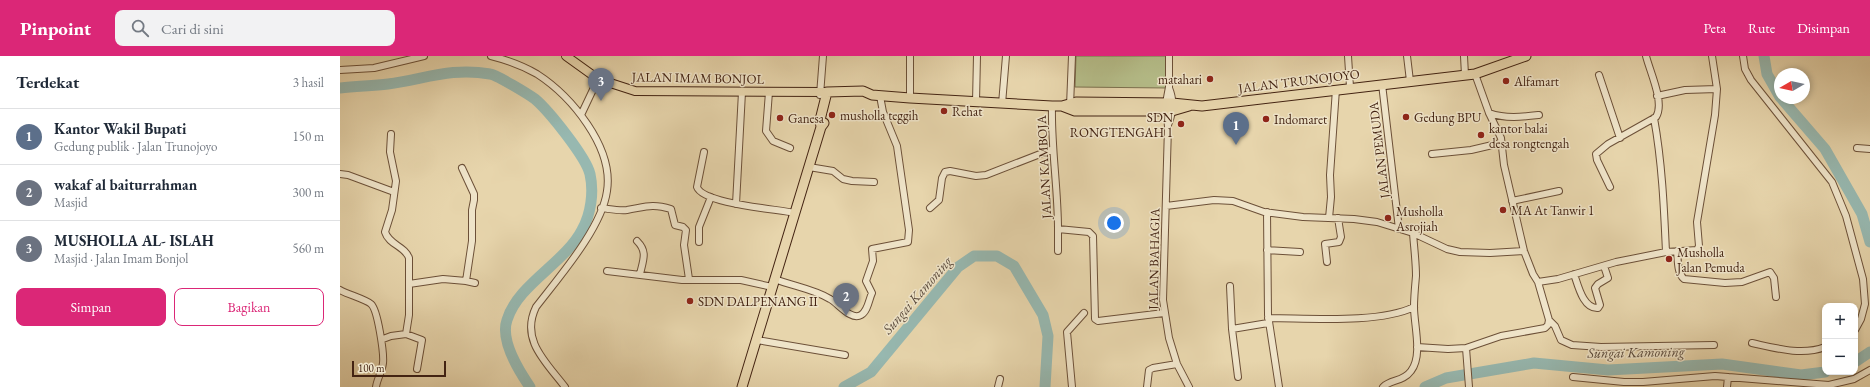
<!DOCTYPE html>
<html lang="id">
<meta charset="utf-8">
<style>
body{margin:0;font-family:"EB Garamond",serif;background:#f2f2f3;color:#1f2937}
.controls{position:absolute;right:12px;bottom:12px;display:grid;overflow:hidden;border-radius:8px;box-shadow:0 2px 6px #0003}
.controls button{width:36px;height:36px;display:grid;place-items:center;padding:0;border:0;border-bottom:1px solid #e0e1e3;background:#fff;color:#1f2937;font:20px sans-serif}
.compass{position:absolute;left:1434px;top:12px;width:36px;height:36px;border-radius:50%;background:#fff;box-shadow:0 2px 6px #0003;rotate:261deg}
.scale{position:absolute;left:12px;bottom:10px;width:94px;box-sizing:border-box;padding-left:4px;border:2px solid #432312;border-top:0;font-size:11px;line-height:14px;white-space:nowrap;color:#432312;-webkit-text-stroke:3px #efe4c9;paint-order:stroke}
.you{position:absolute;left:774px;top:167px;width:14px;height:14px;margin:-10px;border:3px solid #fff;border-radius:50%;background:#1a73e8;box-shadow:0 0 0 6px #1a73e833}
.badge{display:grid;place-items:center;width:26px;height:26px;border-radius:50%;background:#db2777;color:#fff;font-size:13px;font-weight:700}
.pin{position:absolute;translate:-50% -33px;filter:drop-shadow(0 1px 2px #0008)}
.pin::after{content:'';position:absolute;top:21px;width:14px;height:12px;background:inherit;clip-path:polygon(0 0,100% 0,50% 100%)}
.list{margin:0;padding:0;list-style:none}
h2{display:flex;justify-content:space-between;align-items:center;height:52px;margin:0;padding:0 16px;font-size:17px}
h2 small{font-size:13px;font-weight:400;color:#747a83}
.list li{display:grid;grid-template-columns:26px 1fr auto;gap:12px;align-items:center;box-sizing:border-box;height:56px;padding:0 16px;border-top:1px solid #e0e1e3}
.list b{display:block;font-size:15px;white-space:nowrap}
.list p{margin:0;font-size:13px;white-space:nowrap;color:#747a83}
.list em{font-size:13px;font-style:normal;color:#747a83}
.actions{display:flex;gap:8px;padding:12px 16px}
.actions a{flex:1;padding:9px 0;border:1px solid #db2777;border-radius:8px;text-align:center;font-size:14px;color:#db2777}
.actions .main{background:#db2777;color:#fff}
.icon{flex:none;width:22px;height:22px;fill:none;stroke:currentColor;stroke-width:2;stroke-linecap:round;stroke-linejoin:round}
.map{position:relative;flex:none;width:1530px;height:331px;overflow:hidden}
header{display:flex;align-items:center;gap:24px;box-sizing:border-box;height:56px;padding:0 20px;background:#db2777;color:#fff}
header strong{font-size:19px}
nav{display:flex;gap:22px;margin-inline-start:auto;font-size:14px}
.search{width:280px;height:36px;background:#f2f2f3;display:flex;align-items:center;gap:10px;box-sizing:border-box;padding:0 14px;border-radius:8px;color:#747a83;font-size:15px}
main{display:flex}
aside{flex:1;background:#fff}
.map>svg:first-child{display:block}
.green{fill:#b5bd89;stroke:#7c704e}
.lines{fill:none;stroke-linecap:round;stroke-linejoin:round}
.river{stroke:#97b8b0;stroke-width:11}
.minor-casing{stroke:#6c5038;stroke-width:8}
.major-casing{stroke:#432312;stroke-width:10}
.highway-casing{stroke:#432312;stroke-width:11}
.minor{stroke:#efe4c9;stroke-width:6}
.major{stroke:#e7d5ac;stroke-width:8}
.highway{stroke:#e7d5ac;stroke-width:9}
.poi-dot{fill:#8f2418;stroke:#efe4c9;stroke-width:1.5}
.labels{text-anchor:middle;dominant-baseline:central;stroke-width:3;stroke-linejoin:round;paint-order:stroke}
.street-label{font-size:13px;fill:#432312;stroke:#efe4c9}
.poi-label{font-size:13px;fill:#432312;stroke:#efe4c9;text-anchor:start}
.water-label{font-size:14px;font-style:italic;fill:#58483a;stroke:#efe4c9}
</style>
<header>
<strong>Pinpoint</strong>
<div class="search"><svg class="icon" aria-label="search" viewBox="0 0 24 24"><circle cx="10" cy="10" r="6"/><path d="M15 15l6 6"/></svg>Cari di sini</div>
<nav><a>Peta</a><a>Rute</a><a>Disimpan</a></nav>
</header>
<main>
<aside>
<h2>Terdekat<small>3 hasil</small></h2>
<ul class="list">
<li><span class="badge" style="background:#5c6f8a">1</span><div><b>Kantor Wakil Bupati</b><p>Gedung publik · Jalan Trunojoyo</p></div><em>150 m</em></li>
<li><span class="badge" style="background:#6b7280">2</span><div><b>wakaf al baiturrahman</b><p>Masjid</p></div><em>300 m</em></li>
<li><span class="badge" style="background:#6b7280">3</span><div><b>MUSHOLLA AL- ISLAH</b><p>Masjid · Jalan Imam Bonjol</p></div><em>560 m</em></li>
</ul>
<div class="actions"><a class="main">Simpan</a><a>Bagikan</a></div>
</aside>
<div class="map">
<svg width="1530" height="331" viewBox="0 0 1530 331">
<rect width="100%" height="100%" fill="#e7d5ac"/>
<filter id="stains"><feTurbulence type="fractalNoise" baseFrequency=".005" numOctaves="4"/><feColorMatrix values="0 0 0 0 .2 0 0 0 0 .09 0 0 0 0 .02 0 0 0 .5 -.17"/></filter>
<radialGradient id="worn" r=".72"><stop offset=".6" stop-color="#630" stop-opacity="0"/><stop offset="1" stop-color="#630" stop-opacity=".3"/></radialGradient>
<!-- green -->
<path class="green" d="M736 0H827L826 32 735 31Z"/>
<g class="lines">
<!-- river -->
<path class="river" d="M1424 0 1427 18 1440 41
M0 32C16 30 32 30 48 28 85 23 112 11 150 18 157 19 188 38 195 43 209 55 246 101 250 118 254 136 251 158 242 174 225 207 178 228 167 264 160 284 179 315 190 331
M1441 42 1485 93 1522 158 1530 186
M1515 306 1530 296
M504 331 531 316 618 211 634 200H657L674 210 703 259 708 280 705 331
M1085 331 1106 322 1194 307 1268 314 1382 308 1461 319 1485 316"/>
<!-- minor casing -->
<g class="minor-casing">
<path id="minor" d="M151 0C167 4 183 10 197 18 231 40 274 91 267 135 262 172 219 221 196 251 180 284 206 306 225 331
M829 0V31L826 47 828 71 823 244 829 282 837 308 849 331
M1008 0 1010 31
M1067 0 1070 25
M1124 0 1125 19
M1403 0 1405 13 1411 24 1492 126 1506 160 1523 223 1525 248 1521 263 1515 274
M0 14 34 12 84 0
M1135 18 1149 57 1161 82 1164 109 1184 195 1193 218 1198 226 1218 223 1276 206 1326 196C1324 151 1322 106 1314 62
M1259 19 1280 82
M1042 28 1059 173
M429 36 426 75 433 85 450 92
M480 39 483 0
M1317 40 1345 34 1377 33
M570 42V0
M636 46 637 0
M662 48 666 0
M712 50C711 91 718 132 718 173L749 176 753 180 755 263 758 265 824 257
M730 50 732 0
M1149 57C1166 63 1182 61 1199 59
M241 59 258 23
M828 69C833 57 834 44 829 32
M1517 92 1530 93
M364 96 357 131C363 148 437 153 455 157
M1092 98 1131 94 1161 87
M469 111 493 115 503 123 512 125 534 126
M0 118 8 119 54 136
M1270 131 1257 104 1256 98 1268 88 1316 61C1325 47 1310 16 1306 0
M1172 145 1219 135
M396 148 402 36
M826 150 874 144 893 145 924 156 963 161 1014 163 1037 166 1073 177 1107 193 1120 196 1150 197 1184 195
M261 152C270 153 279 155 287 154 305 151 312 147 331 153L335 169 343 171 346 174 344 189 349 223
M590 152 599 144 602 122 605 116 610 115 636 120 646 119 713 93
M927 156 928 259 939 331
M989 162 991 141 990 119 996 33
M718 173V195
M297 185C308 196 303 204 300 218
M359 186V171L371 141
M927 194 960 196
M1337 195C1338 204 1337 217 1344 223L1385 227 1402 226 1430 216 1434 222 1436 241
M1326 196 1357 194 1359 190 1357 166 1375 59 1377 33 1372 0
M987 206 985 188 999 186 1001 181 998 162
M267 215 342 224H401L432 231
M1234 218C1238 229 1243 253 1258 252L1260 249 1255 232 1258 228 1268 222 1264 210
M435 223C452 230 474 233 490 243 498 247 511 265 521 259 528 255 529 243 532 237L526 225 533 205 532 193 568 186 569 174 557 90 543 56 540 40
M126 225 135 227
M69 228 103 223 126 225 132 185V154L134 144V138L122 112
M890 230 892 273 928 267
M0 234C7 238 27 244 31 248 38 254 44 298 43 307 42 316 37 323 36 331
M928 262C968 262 1039 268 1074 251
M1209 264 1215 270 1221 284 1232 289 1261 291 1374 289
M892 273 898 321
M66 278 82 284 77 313
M43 283 51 280 66 278 69 259V202C65 190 49 189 45 176L52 154 56 125 50 96 51 78
M417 284 505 299
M1412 287C1435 292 1462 300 1485 291
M1077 291 1108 293 1126 292 1161 280 1205 272 1208 269 1209 264 1198 226
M1126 292 1129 331
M1233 321 1284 326H1303L1375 320 1489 329 1514 323 1530 314
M658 331 660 323
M732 331 727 276 744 257
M807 331 809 314 813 312 837 308
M1043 331C1051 323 1063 326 1071 315 1083 300 1074 269 1074 251 1074 241 1075 231 1076 220 1076 206 1074 191 1073 177
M1387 331 1388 321"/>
</g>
<!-- major casing -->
<g class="major-casing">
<path id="major" d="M226 0 258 23 295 35 487 36"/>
</g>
<!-- highway casing -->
<g class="highway-casing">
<path id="highway" d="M722 50 735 55H832L849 50
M481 71 480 64 487 36 523 35 532 39 570 42 712 50H722L736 46 832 47 862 50 1135 18 1186 0
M402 331 481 71 484 67"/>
</g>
<!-- minor -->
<use href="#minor" class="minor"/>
<!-- major -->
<use href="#major" class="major"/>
<!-- highway -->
<use href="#highway" class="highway"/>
</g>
<!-- markers -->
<g class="poi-dot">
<circle cx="870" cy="23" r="4"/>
<circle cx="1166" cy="25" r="4"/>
<circle cx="604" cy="55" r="4"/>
<circle cx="492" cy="59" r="4"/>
<circle cx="1066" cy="61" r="4"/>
<circle cx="440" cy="62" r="4"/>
<circle cx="926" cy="63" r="4"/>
<circle cx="841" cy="68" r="4"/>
<circle cx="1141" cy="79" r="4"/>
<circle cx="1163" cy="154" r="4"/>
<circle cx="1048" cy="162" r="4"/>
<circle cx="1329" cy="203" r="4"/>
<circle cx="350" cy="245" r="4"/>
</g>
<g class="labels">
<!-- street labels -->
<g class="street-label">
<text transform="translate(358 22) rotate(1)">JALAN IMAM BONJOL</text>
<text transform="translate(959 25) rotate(-7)">JALAN TRUNOJOYO</text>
<text transform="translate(1039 94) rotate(-97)">JALAN PEMUDA</text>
<text transform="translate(704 111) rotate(-93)">JALAN KAMBOJA</text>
<text transform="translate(814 203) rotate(-89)">JALAN BAHAGIA</text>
</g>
<!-- poi labels -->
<g class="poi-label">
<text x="862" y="23" text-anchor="end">matahari</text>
<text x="1174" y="25">Alfamart</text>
<text x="612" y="55">Rehat</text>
<text x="500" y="59">musholla teggih</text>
<text x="833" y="61" text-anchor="end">SDN<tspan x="833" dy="15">RONGTENGAH 1</tspan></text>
<text x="1074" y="61">Gedung BPU</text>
<text x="448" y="62">Ganesa</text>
<text x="934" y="63">Indomaret</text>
<text x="1149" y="72">kantor balai<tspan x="1149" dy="15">desa rongtengah</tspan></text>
<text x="1171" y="154">MA At Tanwir 1</text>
<text x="1056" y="155">Musholla<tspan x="1056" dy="15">Asrojiah</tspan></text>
<text x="1337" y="196">Musholla<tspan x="1337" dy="15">Jalan Pemuda</tspan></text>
<text x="358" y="245">SDN DALPENANG II</text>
</g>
<!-- water labels -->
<g class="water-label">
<text transform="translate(577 239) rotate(-49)">Sungai Kamoning</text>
<text transform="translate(1296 296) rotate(-1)">Sungai Kamoning</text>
</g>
</g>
<rect width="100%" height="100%" filter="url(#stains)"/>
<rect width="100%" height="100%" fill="url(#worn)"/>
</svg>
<div class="controls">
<button>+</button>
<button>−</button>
</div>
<svg class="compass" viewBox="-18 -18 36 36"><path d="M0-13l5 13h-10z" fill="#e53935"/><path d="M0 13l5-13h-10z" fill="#747a83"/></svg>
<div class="scale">100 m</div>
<div class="you"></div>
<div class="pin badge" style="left:896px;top:89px;background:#5c6f8a">1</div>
<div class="pin badge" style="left:506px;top:260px;background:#6b7280">2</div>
<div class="pin badge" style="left:261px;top:45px;background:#6b7280">3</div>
</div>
</main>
